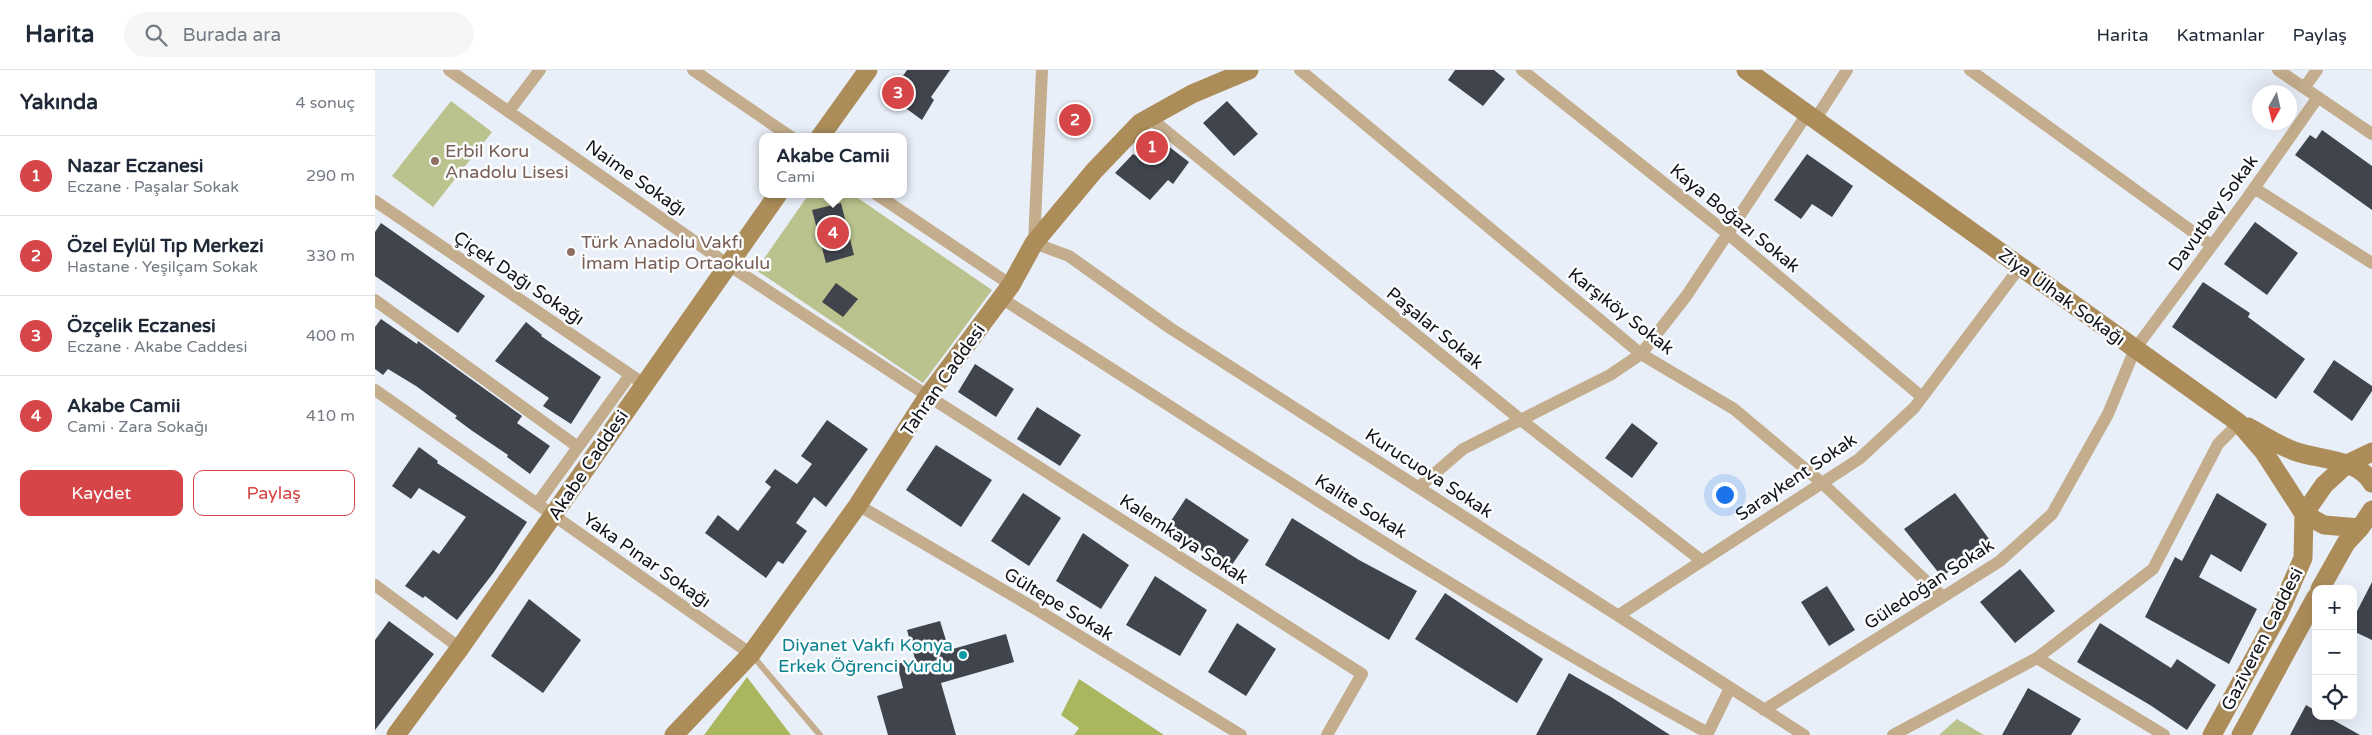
<!DOCTYPE html>
<html lang="tr">
<meta charset="utf-8">
<style>
body{margin:0;font-family:"Varela Round",sans-serif;background:#f6f6f7;color:#1f2937}
.controls{position:absolute;right:15px;bottom:15px;display:grid;overflow:hidden;border-radius:10px;box-shadow:0 5px 20px #0002}
.controls button{width:45px;height:45px;display:grid;place-items:center;padding:0;border:0;border-bottom:1px solid #e0e1e3;background:#fff;color:#1f2937;font:25px sans-serif}
.compass{position:absolute;left:1877px;top:15px;width:45px;height:45px;border-radius:50%;background:#fff;box-shadow:0 5px 20px #0002;rotate:188deg}
.you{position:absolute;left:1349px;top:424px;width:18px;height:18px;margin:-12px;border:4px solid #fff;border-radius:50%;background:#1a73e8;box-shadow:0 0 0 8px #1a73e833}
.badge{display:grid;place-items:center;width:32px;height:32px;border-radius:50%;background:#d64648;color:#fff;font-size:16px;font-weight:700}
.pin{position:absolute;translate:-50% -50%;border:2px solid #fff;box-shadow:0 1px 5px #0006}
.popup{position:absolute;left:384px;top:63px;width:148px;height:65px;box-sizing:border-box;display:grid;place-content:center;border-radius:10px;background:#fff;filter:drop-shadow(0 1px 4px #0005);font-size:16px;white-space:nowrap;color:#747a83}
.popup b{font-size:19px;color:#1f2937}
.popup::after{content:'';position:absolute;left:50%;top:100%;margin-left:-10px;border:10px solid transparent;border-top-color:#fff}
.list{margin:0;padding:0;list-style:none}
h2{display:flex;justify-content:space-between;align-items:center;height:65px;margin:0;padding:0 20px;font-size:21px}
h2 small{font-size:16px;font-weight:400;color:#747a83}
.list li{display:grid;grid-template-columns:32px 1fr auto;gap:15px;align-items:center;box-sizing:border-box;height:80px;padding:0 20px;border-top:1px solid #e0e1e3}
.list b{display:block;font-size:19px;white-space:nowrap}
.list p{margin:0;font-size:16px;white-space:nowrap;color:#747a83}
.list em{font-size:16px;font-style:normal;color:#747a83}
.actions{display:flex;gap:10px;padding:15px 20px}
.actions a{flex:1;padding:11px 0;border:1px solid #d64648;border-radius:10px;text-align:center;font-size:18px;color:#d64648}
.actions .main{background:#d64648;color:#fff}
.icon{flex:none;width:28px;height:28px;fill:none;stroke:currentColor;stroke-width:2;stroke-linecap:round;stroke-linejoin:round}
.map{position:relative;flex:none;width:1997px;height:665px;overflow:hidden}
header{display:flex;align-items:center;gap:30px;box-sizing:border-box;height:70px;padding:0 25px;background:#fff;border-bottom:1px solid #e0e1e3}
header strong{font-size:24px}
nav{display:flex;gap:28px;margin-inline-start:auto;font-size:18px}
.search{width:350px;height:45px;background:#f6f6f7;display:flex;align-items:center;gap:12px;box-sizing:border-box;padding:0 18px;border-radius:28px;color:#747a83;font-size:19px}
main{display:flex}
aside{flex:1;background:#fff}
.map>svg:first-child{display:block}
.green{fill:#bac28d}
.forest{fill:#abb75e}
.building{fill:#40444c}
.lines{fill:none;stroke-linecap:round;stroke-linejoin:round}
.lane{stroke:#c3ad8c;stroke-width:6}
.street{stroke:#c3ad8c;stroke-width:12}
.secondary{stroke:#ac8d5a;stroke-width:19}
.education-dot{fill:#8d6e63;stroke:#fbfcfe;stroke-width:2}
.culture-dot{fill:#0f9aa8;stroke:#fbfcfe;stroke-width:2}
.labels{text-anchor:middle;dominant-baseline:central;stroke-width:5;stroke-linejoin:round;paint-order:stroke}
.education-label{font-size:18px;fill:#785e54;stroke:#fbfcfe;text-anchor:start}
.street-label{font-size:18px;fill:#121417;stroke:#fbfcfe}
.culture-label{font-size:18px;fill:#0d838f;stroke:#fbfcfe;text-anchor:end}
</style>
<header>
<strong>Harita</strong>
<div class="search"><svg class="icon" aria-label="search" viewBox="0 0 24 24"><circle cx="10" cy="10" r="6"/><path d="M15 15l6 6"/></svg>Burada ara</div>
<nav><a>Harita</a><a>Katmanlar</a><a>Paylaş</a></nav>
</header>
<main>
<aside>
<h2>Yakında<small>4 sonuç</small></h2>
<ul class="list">
<li><span class="badge">1</span><div><b>Nazar Eczanesi</b><p>Eczane · Paşalar Sokak</p></div><em>290 m</em></li>
<li><span class="badge">2</span><div><b>Özel Eylül Tıp Merkezi</b><p>Hastane · Yeşilçam Sokak</p></div><em>330 m</em></li>
<li><span class="badge">3</span><div><b>Özçelik Eczanesi</b><p>Eczane · Akabe Caddesi</p></div><em>400 m</em></li>
<li><span class="badge">4</span><div><b>Akabe Camii</b><p>Cami · Zara Sokağı</p></div><em>410 m</em></li>
</ul>
<div class="actions"><a class="main">Kaydet</a><a>Paylaş</a></div>
</aside>
<div class="map">
<svg width="1997" height="665" viewBox="0 0 1997 665">
<rect width="100%" height="100%" fill="#e9eff9"/>
<!-- green -->
<path class="green" d="M76 31 117 62 58 137 17 106Z
M434 124H477L617 220 548 313 381 200Z
M1582 649 1609 665H1564Z"/>
<!-- forest -->
<path class="forest" d="M372 607 416 665H329Z
M704 609 789 665H699L704 658 686 645Z"/>
<!-- building -->
<path class="building" d="M532 0H575L556 27 559 30 547 50 514 26Z
M1080 0H1119L1130 9 1108 36 1073 10Z
M852 31 883 64 859 86 828 53Z
M1947 60 1997 96V140L1920 85 1935 65 1941 69Z
M780 66 814 92 798 114 793 110 775 130 740 103 758 84 763 87Z
M1432 84 1478 116 1457 147 1437 134 1426 149 1399 130Z
M466 133 479 185 451 193 437 140Z
M1880 152 1923 183 1892 225 1849 194Z
M6 153 110 226 83 263 0 206V162Z
M1828 212 1875 243 1873 247 1930 289 1901 329 1797 257Z
M461 213 483 229 468 247 447 232Z
M6 249 42 274 43 271 147 346 142 353 175 376 155 404 132 387 133 385 96 360 80 348 82 346 41 316 13 299 8 305 0 299V257Z
M151 252 167 265 166 266 226 307 196 354 168 336 174 328 120 291Z
M1959 290 1997 316V321L1977 351 1938 322Z
M600 294 639 319 621 347 583 322Z
M662 337 706 365 685 396 642 369Z
M452 350 493 379 451 437 439 427 421 453 432 461 408 494 403 491 391 508 330 463 343 445 363 461 396 417 390 412 400 399 422 414 437 394 426 386Z
M1257 353 1283 373 1257 408 1230 388Z
M561 375 617 410 586 457 531 420Z
M44 377 63 391 62 393 152 452 119 502 82 550 50 526 48 528 30 516 58 480 64 484 91 447 44 418 36 429 17 416Z
M648 423 686 448 654 496 616 471Z
M1580 423 1614 469 1567 507 1529 459Z
M1842 423 1892 454 1866 502 1836 484 1824 507 1882 539 1854 594 1770 547 1800 487 1807 491Z
M811 428 874 470 854 499 792 457Z
M917 448 984 490 1042 521 1014 570 890 495Z
M708 463 754 495 726 539 681 511Z
M1645 499 1680 541 1640 573 1605 532Z
M780 506 832 540 805 586 751 555Z
M1997 512V570L1978 561V549Z
M1452 516 1480 560 1454 576 1426 532Z
M1070 523 1168 589 1142 633 1040 569Z
M154 529 206 570 168 623 116 586Z
M14 551 59 584 0 660V570Z
M565 551 574 580 631 564 639 592 566 613 581 665H513L502 626 528 618 522 594 540 589 532 560Z
M862 553 901 579 871 626 833 602Z
M1725 553 1796 598 1802 589 1841 615 1812 660 1775 635 1702 592Z
M1194 603 1236 627 1295 665H1161Z
M1653 618 1706 649 1696 665H1627Z
M1931 635 1941 641V646H1951L1985 665H1915Z"/>
<g class="lines">
<!-- lane -->
<path class="lane" d="M377 585 445 665"/>
<!-- street -->
<path class="street" d="M74 0 352 194 553 326 987 604 952 665
M318 0 416 67
M667 0 659 173 694 186 795 258 1429 665
M925 0 1266 284 1359 339 1447 413 1568 527
M1147 0 1353 164 1547 327
M1595 0 1836 175
M1903 0 1997 64
M1929 18 1942 0
M134 41 165 0
M775 48 1146 350 1327 491
M1440 50 1472 0
M1879 118 1997 193
M501 124 636 215
M0 131 269 314
M626 228C859 376 1090 531 1333 663
M0 230 203 377
M0 320 376 584
M1044 417 1088 379 1235 305 1266 284 1312 225 1432 44
M162 434 255 305
M483 435 659 538 866 665
M0 515 85 578
M1244 545 1484 389 1539 338 1645 197
M1662 588 1789 665
M1389 640 1625 491 1677 444 1733 344 1760 279 1873 127 1943 27
M1332 665 1355 618
M1518 665 1662 588 1778 499 1843 374 1864 353"/>
<!-- secondary -->
<path class="secondary" d="M1371 0 1864 353 1889 382 1929 444 1949 455 1985 458
M445 67 493 0
M1873 357C1888 365 1903 375 1919 381 1943 390 1983 388 1997 413
M1945 519 1971 473 1985 458 1997 440
M21 665 85 578 403 124
M299 665 376 584 483 435 553 326 636 215 659 173 719 101 765 53 817 24 874 0
M1837 665 1904 543 1928 488 1929 444 1949 415 1972 394 1997 382
M1866 665 1941 527"/>
</g>
<!-- markers -->
<g class="education-dot">
<circle cx="60" cy="91" r="5"/>
<circle cx="196" cy="182" r="5"/>
</g>
<circle class="culture-dot" cx="588" cy="585" r="5"/>
<g class="labels">
<!-- education labels -->
<g class="education-label">
<text x="70" y="81">Erbil Koru<tspan x="70" dy="21">Anadolu Lisesi</tspan></text>
<text x="206" y="172">Türk Anadolu Vakfı<tspan x="206" dy="21">İmam Hatip Ortaokulu</tspan></text>
</g>
<!-- street labels -->
<g class="street-label">
<text transform="translate(261 108) rotate(35)">Naime Sokağı</text>
<text transform="translate(1838 143) rotate(-54)">Davutbey Sokak</text>
<text transform="translate(1360 148) rotate(39)">Kaya Boğazı Sokak</text>
<text transform="translate(144 208) rotate(34)">Çiçek Dağı Sokağı</text>
<text transform="translate(1687 227) rotate(36)">Ziya Ülhak Sokağı</text>
<text transform="translate(1246 241) rotate(38)">Karşıköy Sokak</text>
<text transform="translate(1060 258) rotate(39)">Paşalar Sokak</text>
<text transform="translate(568 310) rotate(-55)">Tahran Caddesi</text>
<text transform="translate(213 395) rotate(-56)">Akabe Caddesi</text>
<text transform="translate(1054 403) rotate(33)">Kurucuova Sokak</text>
<text transform="translate(1421 407) rotate(-34)">Saraykent Sokak</text>
<text transform="translate(986 436) rotate(32)">Kalite Sokak</text>
<text transform="translate(809 469) rotate(33)">Kalemkaya Sokak</text>
<text transform="translate(272 490) rotate(35)">Yaka Pınar Sokağı</text>
<text transform="translate(1554 514) rotate(-33)">Güledoğan Sokak</text>
<text transform="translate(684 534) rotate(31)">Gültepe Sokak</text>
<text transform="translate(1887 569) rotate(-63)">Gaziveren Caddesi</text>
</g>
<!-- culture labels -->
<g class="culture-label">
<text x="578" y="575">Diyanet Vakfı Konya<tspan x="578" dy="21">Erkek Öğrenci Yurdu</tspan></text>
</g>
</g>
</svg>
<div class="controls">
<button>+</button>
<button>−</button>
<button><svg class="icon" aria-label="locate" viewBox="0 0 24 24"><circle cx="12" cy="12" r="6"/><path d="M12 2v4M12 18v4M2 12h4M18 12h4"/></svg></button>
</div>
<svg class="compass" viewBox="-18 -18 36 36"><path d="M0-13l5 13h-10z" fill="#e53935"/><path d="M0 13l5-13h-10z" fill="#747a83"/></svg>
<div class="you"></div>
<div class="pin badge" style="left:777px;top:77px">1</div>
<div class="pin badge" style="left:700px;top:50px">2</div>
<div class="pin badge" style="left:523px;top:23px">3</div>
<div class="pin badge" style="left:458px;top:163px">4</div>
<div class="popup"><b>Akabe Camii</b>Cami</div>
</div>
</main>
